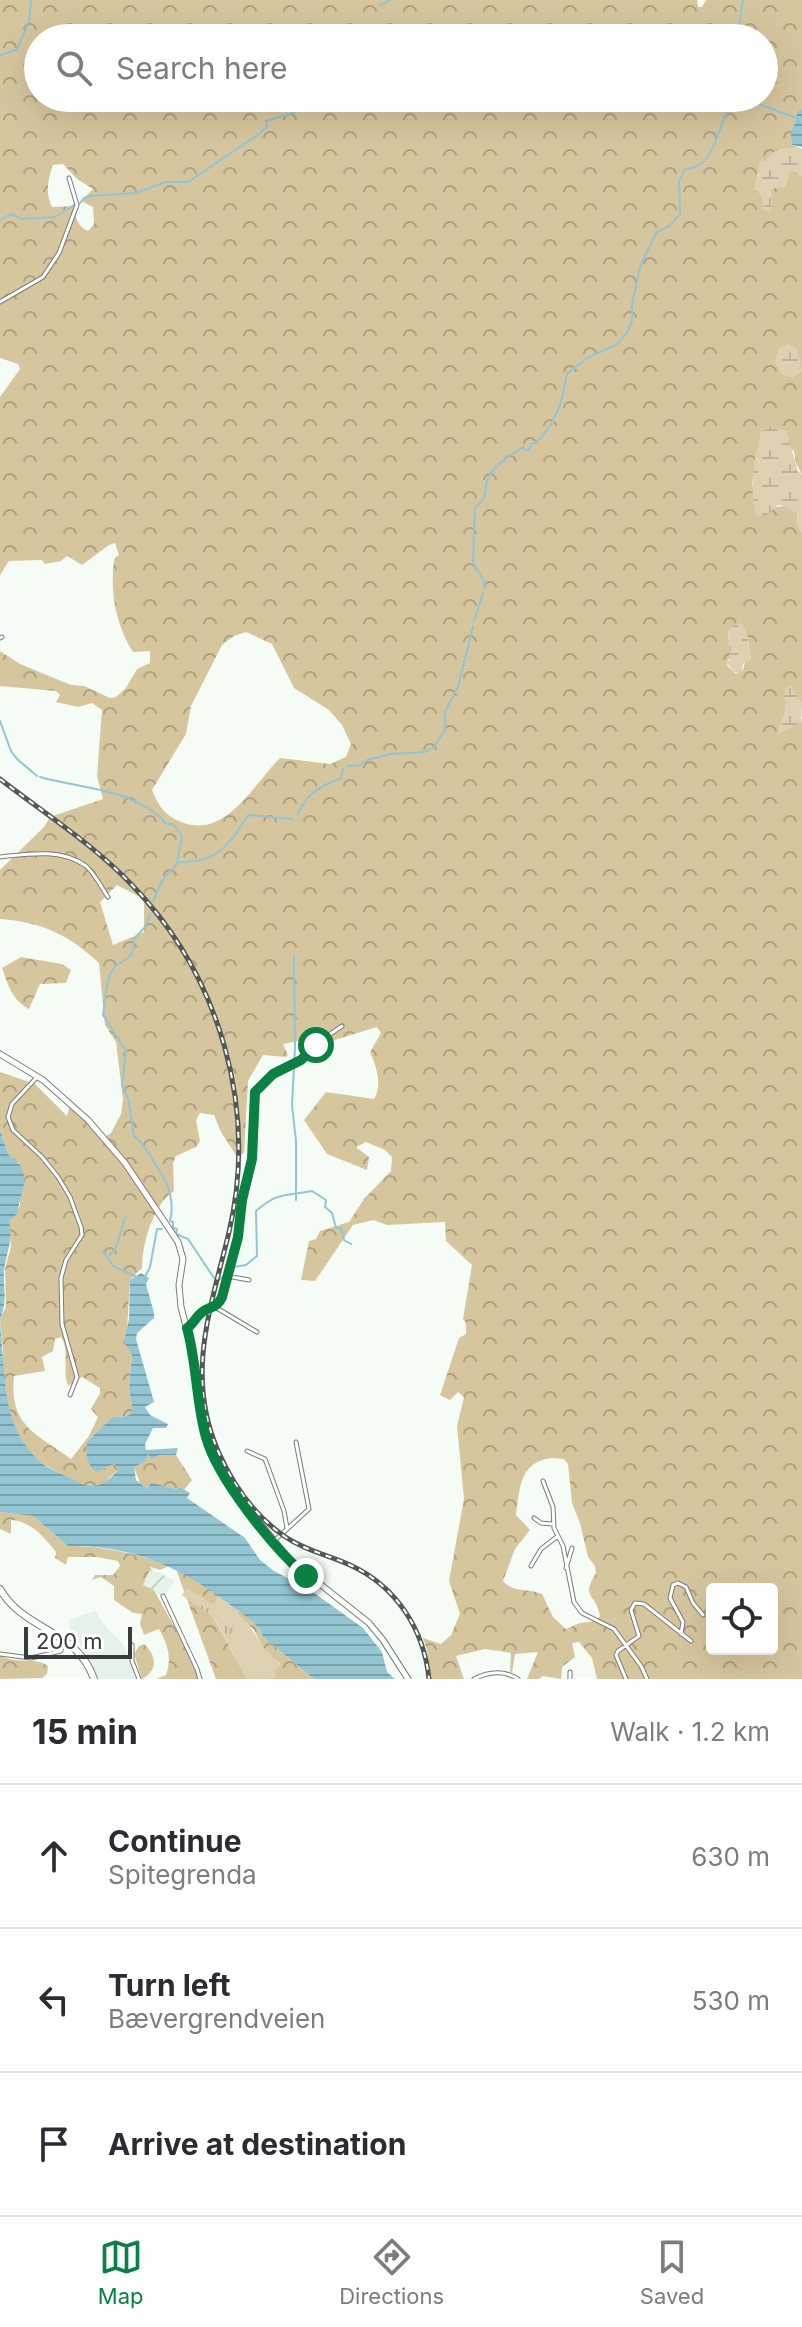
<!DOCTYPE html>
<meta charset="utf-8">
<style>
body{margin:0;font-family:Inter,sans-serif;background:#f2f2f3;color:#2b2b33}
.controls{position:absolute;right:24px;bottom:24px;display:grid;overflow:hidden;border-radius:8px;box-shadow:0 8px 32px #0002}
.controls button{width:72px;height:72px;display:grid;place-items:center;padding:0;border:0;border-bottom:2px solid #e1e1e2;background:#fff;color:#2b2b33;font:40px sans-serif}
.scale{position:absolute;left:24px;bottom:20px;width:108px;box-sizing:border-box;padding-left:8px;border:4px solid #383b39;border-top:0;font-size:22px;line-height:28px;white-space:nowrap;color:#383b39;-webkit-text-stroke:6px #fff;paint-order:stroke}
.stop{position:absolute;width:24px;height:24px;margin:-18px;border:6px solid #0b8043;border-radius:50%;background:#fff}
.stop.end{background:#0b8043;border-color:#fff;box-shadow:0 2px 8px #0008}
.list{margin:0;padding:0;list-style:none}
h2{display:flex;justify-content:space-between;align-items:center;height:104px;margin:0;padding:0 32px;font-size:34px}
h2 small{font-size:26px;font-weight:400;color:#7c7c81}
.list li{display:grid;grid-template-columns:52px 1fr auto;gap:24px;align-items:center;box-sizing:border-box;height:144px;padding:0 32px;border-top:2px solid #e1e1e2}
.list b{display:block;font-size:30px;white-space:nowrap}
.list p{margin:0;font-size:26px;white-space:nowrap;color:#7c7c81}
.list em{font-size:26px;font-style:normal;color:#7c7c81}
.icon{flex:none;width:44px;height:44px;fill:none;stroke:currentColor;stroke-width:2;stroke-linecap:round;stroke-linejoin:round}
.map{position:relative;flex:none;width:802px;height:1679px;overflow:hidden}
.search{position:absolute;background:#fff;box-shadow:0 8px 32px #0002;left:24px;right:24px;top:24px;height:88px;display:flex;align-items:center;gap:20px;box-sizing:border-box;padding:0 28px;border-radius:44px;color:#7c7c81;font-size:30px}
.sheet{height:536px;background:#fff}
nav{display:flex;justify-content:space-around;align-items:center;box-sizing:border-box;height:112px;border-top:2px solid #e1e1e2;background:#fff;font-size:22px;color:#7c7c81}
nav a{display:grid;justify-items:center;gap:4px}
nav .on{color:#0b8043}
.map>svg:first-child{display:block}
.built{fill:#e5f2e7}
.industrial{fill:url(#industrial-furrows)}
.grass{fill:#ded1b1}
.forest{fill:url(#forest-crowns);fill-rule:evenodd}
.wetland{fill:url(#wetland-marsh)}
.park{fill:url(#park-tufts)}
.water{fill:url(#water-rules)}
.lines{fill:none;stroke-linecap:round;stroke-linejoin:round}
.stream{stroke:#93c5d2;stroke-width:2}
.minor-casing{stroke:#777c78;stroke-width:5}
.secondary-casing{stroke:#777c78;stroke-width:7}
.primary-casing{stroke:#777c78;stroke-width:8}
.minor{stroke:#fff;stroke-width:3}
.secondary{stroke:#fff;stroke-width:5}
.primary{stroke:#fff;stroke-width:6}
.rail-casing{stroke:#545855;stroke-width:5}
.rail{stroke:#fff;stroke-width:2;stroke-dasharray:6;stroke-linecap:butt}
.route{stroke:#0b8043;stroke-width:10}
</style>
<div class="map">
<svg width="802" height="1679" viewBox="0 0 802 1679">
<defs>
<pattern id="industrial-furrows" width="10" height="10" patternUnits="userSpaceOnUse" patternTransform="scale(2)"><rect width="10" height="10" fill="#e5f2e7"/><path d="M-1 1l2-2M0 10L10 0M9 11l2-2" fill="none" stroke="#c5d0c7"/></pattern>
<pattern id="forest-crowns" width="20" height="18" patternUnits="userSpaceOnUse" patternTransform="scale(2)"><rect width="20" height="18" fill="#d6c69e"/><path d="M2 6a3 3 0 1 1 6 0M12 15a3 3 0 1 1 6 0" fill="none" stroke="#afa282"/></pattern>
<pattern id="wetland-marsh" width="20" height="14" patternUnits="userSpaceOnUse" patternTransform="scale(2)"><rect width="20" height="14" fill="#ded1b1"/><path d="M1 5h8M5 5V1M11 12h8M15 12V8" fill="none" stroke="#bfb499"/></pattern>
<pattern id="park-tufts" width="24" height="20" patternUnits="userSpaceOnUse" patternTransform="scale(2)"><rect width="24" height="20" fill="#ded1b1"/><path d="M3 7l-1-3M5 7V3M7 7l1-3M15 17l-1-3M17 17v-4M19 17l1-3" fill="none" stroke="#bfb499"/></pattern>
<pattern id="water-rules" width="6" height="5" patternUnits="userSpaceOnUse" patternTransform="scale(2)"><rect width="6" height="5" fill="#93c5d2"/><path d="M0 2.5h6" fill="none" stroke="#79a1ab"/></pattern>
</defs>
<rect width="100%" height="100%" fill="#f5fcf6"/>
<!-- built -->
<path class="built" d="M95 1611 108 1630 123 1644 136 1679H97L89 1658 70 1629 68 1620Z"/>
<!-- industrial -->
<path class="industrial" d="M148 1567 175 1581 163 1596 149 1589 136 1590Z"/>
<!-- grass -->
<path class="grass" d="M219 1595 238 1611 237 1615C250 1623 254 1634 263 1646 269 1654 277 1658 280 1666L272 1679H247L210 1610Z"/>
<!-- forest -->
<path class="forest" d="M0 0H697L698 7H702L706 0H802V109C794 115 791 134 792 145L802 149 788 148 760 165C759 175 755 181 755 191L762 194 764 210 772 206 770 189 785 186 790 169 802 176V475L796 463 794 451 761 432 752 484 767 515 774 507 786 506 797 513 798 526 802 532V704L794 693 786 704 783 720 790 727 801 722 802 718V1679H597L592 1658 579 1642 572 1643 575 1657 562 1667 561 1679 543 1676 539 1679H527L538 1652 515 1654 512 1673 510 1672 511 1653 485 1649 456 1656 464 1679H431L427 1650 423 1638 441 1644 451 1635 460 1614 449 1581 464 1499 457 1426 464 1397 458 1392 450 1400 440 1395 459 1338 466 1334V1323L463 1319 472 1265 446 1241 445 1222 387 1225 373 1220 353 1225 315 1281 301 1280 309 1241 316 1239 320 1231 349 1222 364 1199 391 1171 392 1157 385 1150 366 1142 356 1147 369 1157 367 1170 327 1154 304 1120 326 1092 374 1099C383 1085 376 1066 370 1052L381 1033 377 1027 325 1043 309 1033 303 1040 283 1044 288 1055 286 1057 263 1055 248 1081 244 1153 237 1157 221 1132 214 1115 200 1113 196 1120 200 1141 196 1147 176 1156 173 1163 174 1191C153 1204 142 1245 142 1268L130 1280 127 1329 132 1355 129 1388 133 1412 127 1416 112 1417 87 1442 103 1469 114 1464 120 1468 103 1484 90 1488 81 1486 38 1461 26 1448 8 1421 2 1402 3 1350 0 1320 6 1306 5 1269 11 1246 9 1221 20 1206 21 1166 8 1154 0 1130V1072L35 1084 67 1116 70 1105 105 1137 111 1133 121 1114 123 1100 116 1042 105 1025 99 963C69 935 42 922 0 919V870L44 827 50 817 103 799 97 776 102 710 92 703 78 707 56 702 60 695 56 691 0 686V651L20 664 71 685 84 686 110 698 116 697 126 688 137 669 150 663V651L133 652C115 623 110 592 114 559L119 555 115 543 109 545 82 565 67 556 61 561 45 564 42 560 9 561 0 575V397L20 369 18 364 0 358ZM38 38H764V98H38ZM63 164 77 179 93 189 81 201 93 207 94 224 88 231C78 227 74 216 75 206L52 207C45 193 48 179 53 165ZM736 624 747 634 751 660 745 662 743 670 736 674 727 665 728 659H731L728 632ZM246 632 272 644 294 688 329 710 342 725 351 744 346 757 330 764 280 758C253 785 225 840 181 822 165 816 158 805 152 790L186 734 191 706 222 645 234 636ZM117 885 144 899V932L113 945 100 902ZM61 1337C70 1350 62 1370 68 1386L82 1377 100 1388V1393L91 1409 98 1417 89 1436 71 1459C35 1433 9 1426 14 1376L45 1371 42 1357 53 1351 55 1339ZM552 1458 564 1459 568 1464 572 1503 580 1523 588 1557 595 1566 596 1573C580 1599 596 1592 600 1616L595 1621 580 1623 566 1629 553 1617 542 1594C528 1588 513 1593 503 1581L515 1549 530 1530 516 1515C520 1488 519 1462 552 1458ZM712 1589H772V1649H712Z
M21 957 62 964 71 970 66 983 40 984 29 1009C12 1000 8 985 2 968Z
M148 1454 176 1455 192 1480 184 1490 180 1487 177 1489 165 1488 157 1484 147 1489 141 1486 134 1467 141 1464Z
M0 1512 33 1516 68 1546C103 1546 136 1553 169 1566L160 1570 151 1567 143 1585 154 1590 203 1679H156L166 1675C172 1658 168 1645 159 1629L144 1635 140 1624 142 1614 133 1613 114 1600V1586L101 1577 92 1580 95 1575H113L120 1566 118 1561 97 1557H68L66 1565 55 1558 56 1552C44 1537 31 1521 11 1520V1534L0 1529Z
M178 1569 219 1595 210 1611 247 1679H216L177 1572Z
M238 1611C249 1616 259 1627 263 1637L314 1679H268L274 1677 275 1671 280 1664 262 1646 254 1630 237 1614Z
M144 1644C156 1654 159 1670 142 1679L134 1654 139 1646Z
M0 1655C15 1665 34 1656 48 1666L47 1674 42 1678 0 1679Z"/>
<!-- wetland -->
<path class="wetland" d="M788 148 802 149V176L790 170 785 186 770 189 772 207 769 212 764 210 762 195 755 191V181L759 175 758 168 760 161H765L777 149Z
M788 344 797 349 802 371 793 378 782 374 775 363 778 349Z
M769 427 786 430 798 471 802 475V532L798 526 797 513 786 506 778 505 767 515 757 516C748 488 754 460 761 432Z
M736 623 743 625 747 634 751 660 743 664 741 674 734 672 726 662 731 659 728 632Z
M791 686 802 704 801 722 777 735 786 704 784 697 787 687Z"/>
<!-- park -->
<path class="park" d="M188 1588 221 1610 248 1637 239 1639 236 1633 228 1637 217 1620 182 1595Z"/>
<!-- water -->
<path class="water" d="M802 109V147L792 145 791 134 798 111Z
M0 1130 8 1154 21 1166 25 1179 17 1214 9 1221C14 1240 6 1253 4 1271 3 1291 8 1299 0 1320Z
M141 1273 149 1278 146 1284 154 1313V1318L137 1333 136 1339 154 1402 145 1407 150 1415 168 1424 166 1428H153L145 1444 146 1450 178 1448 176 1455H159L151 1459 148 1454 145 1462 134 1467 136 1480 147 1489 151 1483C160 1484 167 1488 177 1489L180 1487 190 1493 187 1498 245 1538 260 1560 274 1571 310 1590 363 1628 382 1652 387 1672 395 1679H314L263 1637C258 1623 245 1616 233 1607 186 1569 130 1544 68 1546L33 1516 0 1512V1323C6 1376 0 1424 39 1461 51 1471 66 1475 78 1482 93 1492 110 1482 119 1468L114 1464 96 1472C86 1463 86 1455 87 1442L112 1417 127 1416 133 1412 129 1388 132 1355 124 1342 129 1319 130 1280Z"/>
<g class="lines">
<!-- stream -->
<path class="stream" d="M380 5 391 0
M737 38 743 0
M0 55 17 50 29 22 31 0
M726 109 729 98
M80 203 84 198 91 196 135 193 166 182H188L259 134 267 127 266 121 295 112 312 98
M0 220 11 214 22 219 55 217 74 205
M484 588 486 585 473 562 475 508C489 496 483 493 488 478 494 465 512 454 523 447L525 450H529L531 444 539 440 551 425 561 403 567 374 587 358 616 345 627 333 632 321V304L641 264 657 232 669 226 680 215 679 181 685 169C718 168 716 122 734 101H751L796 118
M474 621 483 593
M0 721 11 751 17 759 37 776
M347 766 360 765 367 760 390 754 425 752 434 747 445 730V712L458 687 473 627
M40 777C83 789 136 789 167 824H173L182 836 177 864 163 879 153 901
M298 814C307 794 320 786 341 778L343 769
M178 862C217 864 229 845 248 815L293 819
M150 915 145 927 134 939C135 966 116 957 110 975 105 987 105 1003 103 1015L126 1051 122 1085 128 1098 134 1136 140 1141C156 1165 178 1190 170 1221L173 1222V1228L177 1229 176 1234 188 1239 214 1278 219 1280 234 1267 246 1265 257 1256 256 1211C278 1192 284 1196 312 1191L326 1200 325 1207 332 1213 336 1228H341L344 1240 351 1244
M294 956 295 1047 292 1105 296 1141V1200
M103 1251 113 1266 135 1276
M109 1256 115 1250 125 1218
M145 1277 150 1267 157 1229H162"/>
<!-- minor casing -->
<g class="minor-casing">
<path id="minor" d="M0 302 43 277 59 253 77 205 69 178
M0 638 2 637
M0 857C28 854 61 848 86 866 95 874 101 887 108 897
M38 1076 12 1104 8 1117 13 1130 42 1157 58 1177 70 1197 81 1227 82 1235 66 1260 61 1278 62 1324 77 1377 70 1395
M227 1276 249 1280
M215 1307 257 1332
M187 1328 193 1325 202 1312 218 1305 222 1297 238 1237 242 1200 252 1159 255 1092 273 1074 301 1060 323 1039 342 1026
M247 1451 265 1459 284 1511 287 1528
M543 1481 553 1507 554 1528 563 1546 574 1602 582 1613 614 1629 641 1666 647 1679
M534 1518 541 1523 552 1524
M274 1541 309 1509 296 1442
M531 1566 541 1549 558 1536
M566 1568 572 1548
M163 1596 197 1669 200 1679
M681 1634 683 1622 670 1598 673 1585 678 1583 686 1587 693 1603 703 1615
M132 1645V1661L139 1679
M0 1654 31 1658 61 1651 62 1644
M570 1672V1679
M474 1679C488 1672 504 1670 518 1679
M626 1679 616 1655 618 1651 639 1636 631 1610 635 1603 644 1604 691 1641"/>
</g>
<!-- secondary casing -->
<g class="secondary-casing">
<path id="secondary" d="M0 1054 43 1080 88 1120 125 1163 178 1242 183 1259 179 1285 181 1307 194 1357 203 1427 217 1464 233 1491 291 1561 369 1623 383 1640 408 1679"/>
</g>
<!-- primary casing -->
<g class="primary-casing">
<path id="primary" d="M0 1589C25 1632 77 1629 94 1679"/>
</g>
<!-- minor -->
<use href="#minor" class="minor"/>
<!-- secondary -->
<use href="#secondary" class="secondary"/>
<!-- primary -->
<use href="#primary" class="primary"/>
<!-- rail casing -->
<g class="rail-casing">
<path id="rail" d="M0 779C44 813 93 844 132 885 220 976 258 1108 229 1232 211 1308 185 1374 218 1451 232 1483 254 1515 284 1536 304 1550 328 1555 350 1565 396 1586 424 1629 429 1679"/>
</g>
<!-- rail -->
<use href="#rail" class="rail"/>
</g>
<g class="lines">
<!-- route -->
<path class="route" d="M306 1576C274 1549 217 1478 206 1437 196 1402 197 1364 187 1328 194 1324 194 1319 201 1313 209 1306 217 1309 222 1297L238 1237 242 1200 252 1159 255 1092 273 1074 301 1060 316 1045"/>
</g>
</svg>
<div class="controls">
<button><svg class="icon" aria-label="locate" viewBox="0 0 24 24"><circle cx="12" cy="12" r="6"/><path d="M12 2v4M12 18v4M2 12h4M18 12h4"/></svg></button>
</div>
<div class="scale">200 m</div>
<div class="stop" style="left:316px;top:1045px"></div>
<div class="stop end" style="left:306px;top:1576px"></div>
<div class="search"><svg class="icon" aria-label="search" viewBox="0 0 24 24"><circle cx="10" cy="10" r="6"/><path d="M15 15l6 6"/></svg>Search here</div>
</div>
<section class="sheet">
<h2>15 min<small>Walk · 1.2 km</small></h2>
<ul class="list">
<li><svg class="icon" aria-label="ahead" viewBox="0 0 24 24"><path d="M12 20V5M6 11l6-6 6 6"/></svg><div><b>Continue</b><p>Spitegrenda</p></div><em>630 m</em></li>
<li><svg class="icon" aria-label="left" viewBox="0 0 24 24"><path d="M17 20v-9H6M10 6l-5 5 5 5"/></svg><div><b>Turn left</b><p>Bævergrendveien</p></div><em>530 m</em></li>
<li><svg class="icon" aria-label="arrive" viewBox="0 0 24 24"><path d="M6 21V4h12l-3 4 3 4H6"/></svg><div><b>Arrive at destination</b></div></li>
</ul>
</section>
<nav>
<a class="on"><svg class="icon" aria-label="map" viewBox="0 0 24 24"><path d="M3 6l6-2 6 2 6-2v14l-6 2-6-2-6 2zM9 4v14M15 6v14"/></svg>Map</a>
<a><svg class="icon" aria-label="directions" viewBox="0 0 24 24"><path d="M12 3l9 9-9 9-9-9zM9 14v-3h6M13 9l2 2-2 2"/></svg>Directions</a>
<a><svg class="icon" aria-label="saved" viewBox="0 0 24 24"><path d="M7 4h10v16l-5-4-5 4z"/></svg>Saved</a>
</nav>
